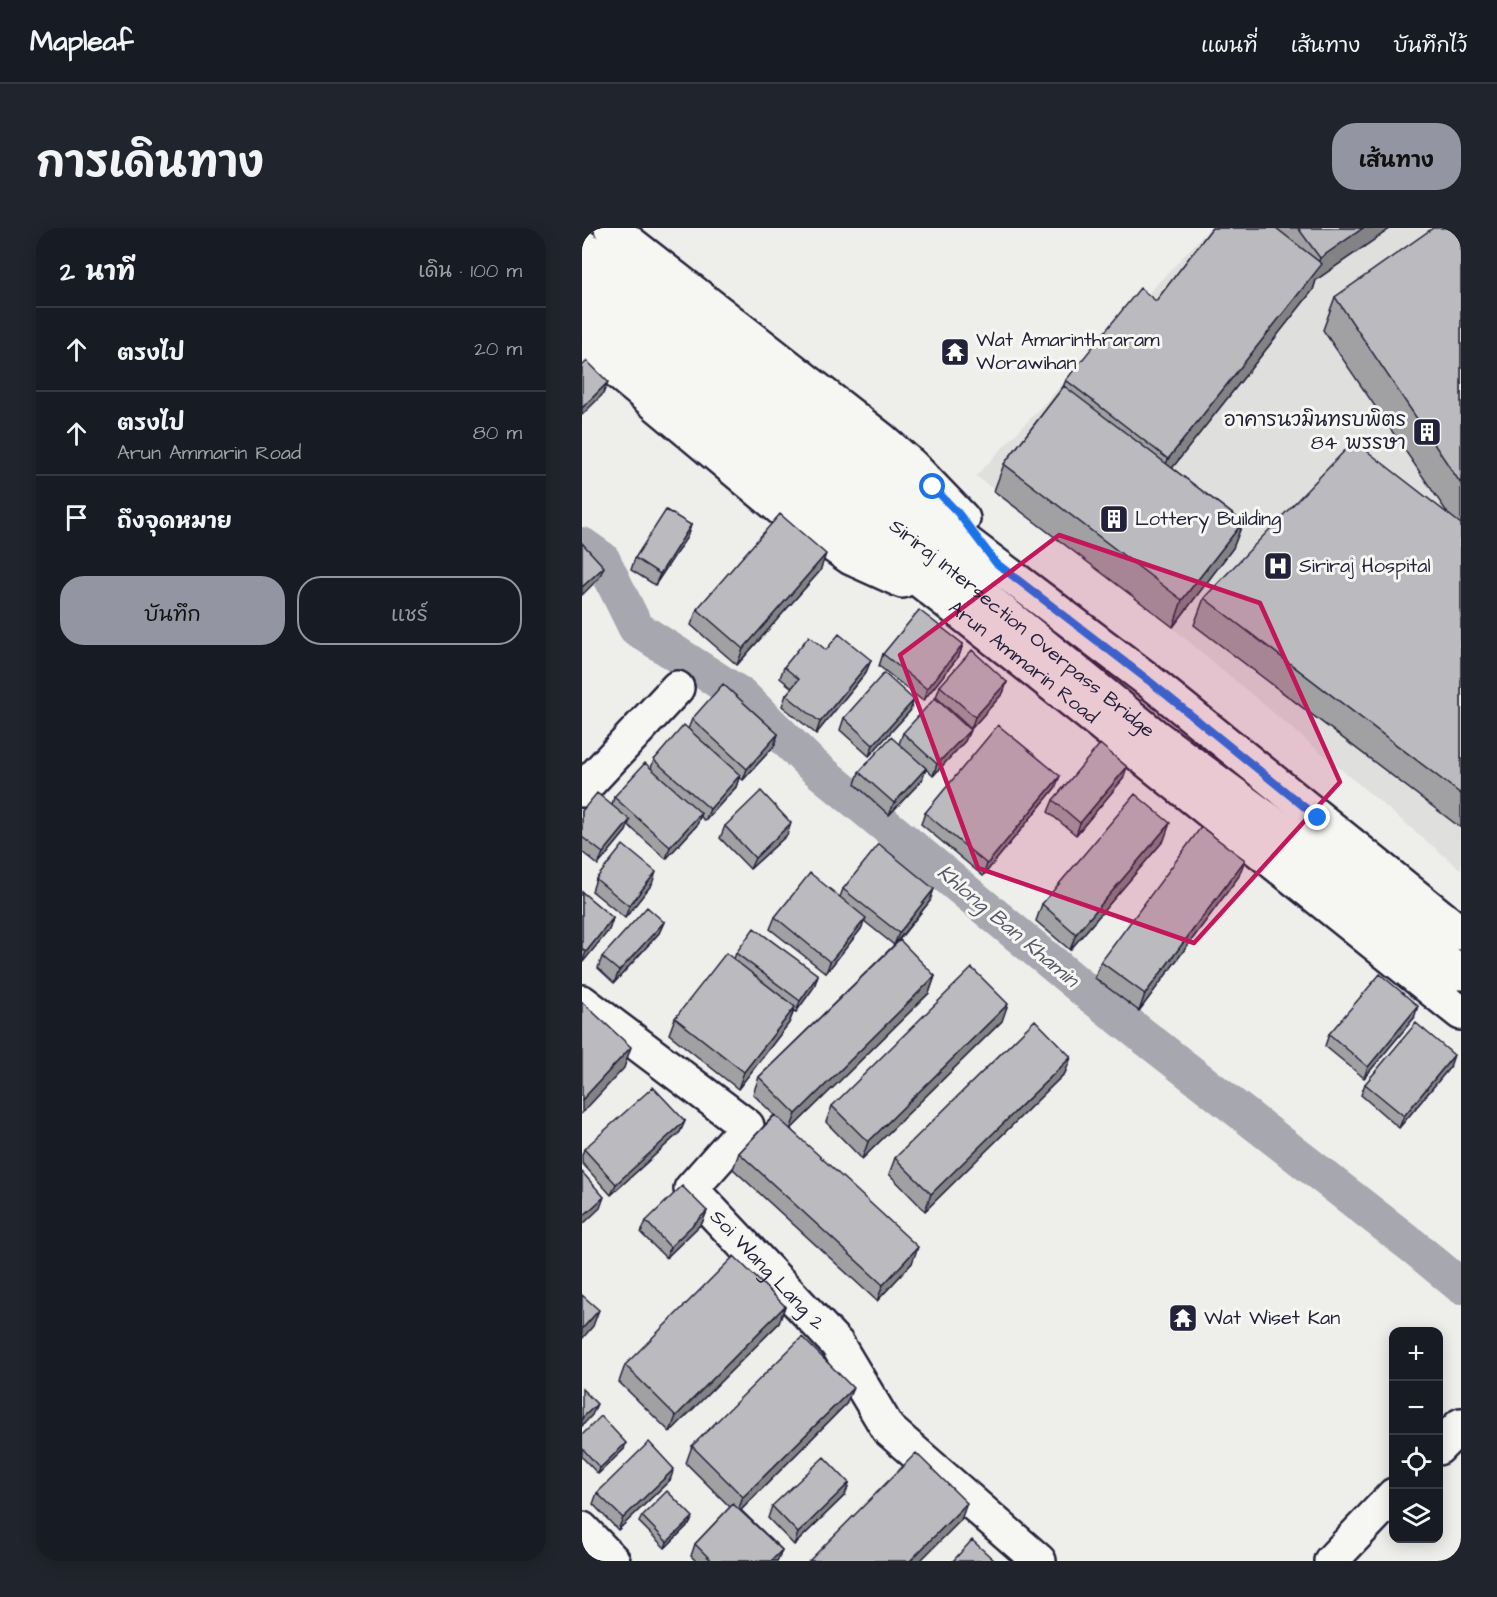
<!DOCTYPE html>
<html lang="th">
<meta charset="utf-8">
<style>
body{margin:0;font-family:"Architects Daughter","Playpen Sans Thai",sans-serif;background:#20242c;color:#f1f3f6}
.controls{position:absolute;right:18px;bottom:18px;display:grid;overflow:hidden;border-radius:12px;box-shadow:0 3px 15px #0003}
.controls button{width:54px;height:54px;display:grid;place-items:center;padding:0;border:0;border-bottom:2px solid #363941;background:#171b24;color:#f1f3f6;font:30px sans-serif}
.stop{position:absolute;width:18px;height:18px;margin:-14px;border:4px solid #1a73e8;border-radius:50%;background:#fff}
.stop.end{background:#1a73e8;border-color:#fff;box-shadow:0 2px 6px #0008}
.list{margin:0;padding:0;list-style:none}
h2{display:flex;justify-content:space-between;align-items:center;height:78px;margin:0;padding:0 24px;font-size:26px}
h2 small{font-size:20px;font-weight:400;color:#9ea1a6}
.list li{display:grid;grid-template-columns:39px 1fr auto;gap:18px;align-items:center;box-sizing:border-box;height:84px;padding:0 24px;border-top:2px solid #363941}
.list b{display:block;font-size:22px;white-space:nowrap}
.list p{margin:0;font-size:20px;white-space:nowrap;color:#9ea1a6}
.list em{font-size:20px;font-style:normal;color:#9ea1a6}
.actions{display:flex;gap:12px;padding:18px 24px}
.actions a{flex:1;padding:14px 0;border:2px solid #9495a2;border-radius:24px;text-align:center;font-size:21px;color:#9495a2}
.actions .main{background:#9495a2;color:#111}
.icon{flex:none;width:33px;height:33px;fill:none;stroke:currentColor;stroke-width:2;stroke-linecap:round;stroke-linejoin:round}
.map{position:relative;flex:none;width:879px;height:1333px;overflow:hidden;border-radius:24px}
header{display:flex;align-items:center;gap:36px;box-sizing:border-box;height:84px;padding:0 30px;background:#171b24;border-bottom:2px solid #363941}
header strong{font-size:28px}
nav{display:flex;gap:33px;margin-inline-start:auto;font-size:21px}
.intro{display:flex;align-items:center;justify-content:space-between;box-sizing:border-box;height:144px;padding:0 36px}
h1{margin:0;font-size:42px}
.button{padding:15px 27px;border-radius:24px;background:#9495a2;color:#111;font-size:21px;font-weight:700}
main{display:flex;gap:36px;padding:0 36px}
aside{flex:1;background:#171b24;border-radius:24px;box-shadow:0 3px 15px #0003}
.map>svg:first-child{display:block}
.built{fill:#dfdfde}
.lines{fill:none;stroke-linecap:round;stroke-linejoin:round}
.canal{stroke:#a7a7af;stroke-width:36}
.minor-casing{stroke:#22223b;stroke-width:38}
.major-casing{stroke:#22223b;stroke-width:38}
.minor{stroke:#f6f6f2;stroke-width:33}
.major{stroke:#f6f6f2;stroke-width:33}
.wall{fill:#a1a1a4;stroke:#22223b;stroke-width:1.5}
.shaded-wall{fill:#838386;stroke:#22223b;stroke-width:1.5}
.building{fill:#bbbbbf;stroke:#22223b;stroke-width:1.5}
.route{stroke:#1a73e8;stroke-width:8}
.marked{fill:#c2185b;fill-opacity:0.2;stroke:#c2185b;stroke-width:4.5;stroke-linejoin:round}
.labels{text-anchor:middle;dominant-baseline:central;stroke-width:6;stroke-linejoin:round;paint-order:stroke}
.poi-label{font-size:20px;fill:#22223b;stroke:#f6f6f2;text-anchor:start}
.street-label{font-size:20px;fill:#22223b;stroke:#f6f6f2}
.water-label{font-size:21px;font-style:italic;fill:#575769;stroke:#f6f6f2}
</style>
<header>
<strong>Mapleaf</strong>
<nav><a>แผนที่</a><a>เส้นทาง</a><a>บันทึกไว้</a></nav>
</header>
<div class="intro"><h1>การเดินทาง</h1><a class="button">เส้นทาง</a></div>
<main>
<aside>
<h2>2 นาที<small>เดิน · 100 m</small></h2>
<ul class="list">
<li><svg class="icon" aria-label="ahead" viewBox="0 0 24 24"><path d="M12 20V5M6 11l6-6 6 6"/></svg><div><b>ตรงไป</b></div><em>20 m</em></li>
<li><svg class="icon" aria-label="ahead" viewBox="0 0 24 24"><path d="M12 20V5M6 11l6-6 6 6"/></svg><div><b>ตรงไป</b><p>Arun Ammarin Road</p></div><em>80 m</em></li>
<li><svg class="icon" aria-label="arrive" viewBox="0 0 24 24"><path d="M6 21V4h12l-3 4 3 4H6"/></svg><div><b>ถึงจุดหมาย</b></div></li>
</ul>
<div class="actions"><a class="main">บันทึก</a><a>แชร์</a></div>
</aside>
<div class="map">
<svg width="879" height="1333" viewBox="0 0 879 1333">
<rect width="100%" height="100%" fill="#eeeeeb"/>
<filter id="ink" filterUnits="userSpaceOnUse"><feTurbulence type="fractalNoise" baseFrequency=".0167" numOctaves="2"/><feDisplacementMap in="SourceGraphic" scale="12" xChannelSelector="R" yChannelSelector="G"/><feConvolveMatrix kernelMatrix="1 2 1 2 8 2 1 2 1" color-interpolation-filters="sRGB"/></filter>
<g filter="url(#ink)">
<!-- built -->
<path class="built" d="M628 0H879V642L556 371 394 248Z"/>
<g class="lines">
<!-- canal -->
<path class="canal" d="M0 317 20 331 54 400 160 468 228 535 510 768 832 1019 879 1058"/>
<!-- minor casing -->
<g class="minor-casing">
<g id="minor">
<path d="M0 562 95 460"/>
<path id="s1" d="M0 774 165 898 109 961 255 1116 306 1201 457 1333"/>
<path d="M0 1301 31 1333"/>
</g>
</g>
<!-- major casing -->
<g class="major-casing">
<g id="major">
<path d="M29 0 299 211 329 237 381 291"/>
<path d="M0 18 297 248 566 452 879 705"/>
<path id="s2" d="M0 54 362 336 573 508 711 610 879 745"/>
<path id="s3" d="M0 88 447 438 879 785"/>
<path d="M9 122 203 284 269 330 320 353"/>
<path d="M856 1220 879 1197"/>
<path d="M749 1333 812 1267"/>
</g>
</g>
<!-- minor -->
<use href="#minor" class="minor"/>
<!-- major -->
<use href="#major" class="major"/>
</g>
<!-- wall -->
<path class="wall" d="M630 0H809L734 52 731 62 590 240 661 294 651 320 591 399 412 263 422 236 481 159 484 152 574 73Z
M879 0V600L612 397 622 370 865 284 741 102 753 69Z
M109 297 105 309 73 357 49 342 53 330Z
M238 343 155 437 109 397 115 381Z
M381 416 377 428 341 473 297 438 301 426Z
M289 432 284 444 234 506 200 478 204 467 210 460 198 450 202 439Z
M425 454 421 465 389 501 354 469 358 458Z
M328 483 287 528 258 502 262 490Z
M110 491 196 506 192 518 161 552 157 549 154 559 123 593 118 588 115 597 84 631 46 597 44 603 16 637 0 624V583L30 577 32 569 69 540 72 532 106 501Z
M388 502 383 513 351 548 344 541 340 552 307 587 273 556 277 544 317 516 321 505Z
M541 551 494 607 466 584 471 572Z
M473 560 401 648 339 596 343 585Z
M143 598 205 607 168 641 138 610Z
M582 612 488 722 454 693 460 676Z
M657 648 557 783 513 750 519 734Z
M14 651 70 656 43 690 10 663Z
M261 661 348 673 313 717 353 748 347 765 209 901 330 1035 295 1073 151 941 157 925 192 887 171 866 177 849 312 717 282 693 279 701 244 745 188 701 193 689 258 669Z
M0 664 31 690 27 702 0 735Z
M82 694 77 705 32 755 16 740 20 729Z
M154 725 236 747 232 759 214 784 212 783 207 795 156 861 87 806 93 790 152 731Z
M832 790 782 850 743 818 747 806Z
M420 793 280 931 244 894 250 878Z
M489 829 483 845 343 983 307 946 313 930Z
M868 839 817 900 779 867 783 856Z
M103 893 98 904 29 967 0 935V927L2 921Z
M125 983 120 995 84 1030 59 1005 64 993Z
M203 1078 197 1095 88 1204 37 1154 43 1137Z
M264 1176 159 1282 200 1322 195 1333H114L109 1328 113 1316 148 1279 104 1235 110 1218Z
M0 1207 42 1221 16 1246 0 1229Z
M88 1252 36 1302 11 1276 15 1265Z
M267 1255 263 1267 212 1317 186 1290 190 1278Z
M60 1288 108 1295 83 1320 57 1294Z"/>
<!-- shaded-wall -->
<path class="shaded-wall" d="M781 0H809L734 52 731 62 576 258 586 231 732 46 738 30Z
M26 154 21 166 0 187V180Z
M661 294 651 320 591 399 600 372Z
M109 297 105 309 73 357 78 346Z
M244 326 238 343 155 437 161 421Z
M22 339 17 350 0 367V359Z
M381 416 377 428 341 473 345 461Z
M289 432 284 444 234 506 238 494Z
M425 454 421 465 389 501 393 489Z
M332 472 328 483 287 528 291 517Z
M388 502 383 513 351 548 355 536Z
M196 506 192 518 161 552 165 541Z
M545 539 541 551 494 607 498 595Z
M344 540 340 552 307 587 312 575Z
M158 547 154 559 123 593 128 581Z
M478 548 473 560 401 648 405 636Z
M119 585 115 597 84 631 88 619Z
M48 592 44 603 16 637 21 625Z
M209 595 205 607 168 641 173 630Z
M588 595 582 612 488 722 494 706Z
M663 632 657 648 557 783 563 766Z
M74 644 70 656 43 690 47 678Z
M352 661 348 673 312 717 317 705Z
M31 690 27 702 0 735 4 724Z
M284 690 279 701 244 745 248 734Z
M82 694 77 705 32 755 37 743Z
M236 747 232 759 214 784 218 773Z
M353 748 347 765 208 902 214 886Z
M426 776 420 793 280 931 286 914Z
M836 778 832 790 782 850 786 839Z
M213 779 207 795 156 861 162 844Z
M49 819 42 840 0 885V872Z
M872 827 868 839 817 900 822 888Z
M489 829 483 845 343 983 349 966Z
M103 893 98 904 29 967 34 956Z
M22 969 18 980 0 997V989Z
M125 983 120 995 84 1030 88 1019Z
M336 1019 330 1035 295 1073 301 1057Z
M203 1078 197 1095 88 1204 94 1188Z
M17 1082 11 1098 0 1111V1101Z
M271 1160 264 1176 155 1286 161 1269Z
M15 1176 10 1187 0 1198V1190Z
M44 1215 42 1221 16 1246 18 1240Z
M92 1241 88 1252 36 1302 41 1290Z
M267 1255 263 1267 212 1317 216 1305Z
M385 1275 379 1292 338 1333H328Z
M111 1289 108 1295 83 1320 85 1314Z
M200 1322 195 1333H189Z"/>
<!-- building -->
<path class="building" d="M630 0H694L740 36 586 231 484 152 558 60 574 73Z
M716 0H781L738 30Z
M851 0H879V256L753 69Z
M5 133 26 154 0 180V138Z
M482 158 661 294 600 372 422 236Z
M772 213 879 296V566L622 370Z
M84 282 109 297 78 346 53 330Z
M198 286 244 326 161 421 115 381Z
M0 315 22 339 0 359Z
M337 382 381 416 345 461 301 426Z
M257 406 289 432 238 494 204 467 217 451 202 439 227 408 244 422Z
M390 422 425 454 393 489 358 458Z
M302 445 332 472 291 517 262 490Z
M141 456 196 506 165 541 110 491Z
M353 470 388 502 355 536 321 505Z
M102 497 158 547 128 581 72 532Z
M416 497 478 548 405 636 343 585Z
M309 509 344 540 312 575 277 544Z
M518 516 545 539 498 595 471 572Z
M63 535 119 585 88 619 32 569Z
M179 563 209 595 173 630 143 598Z
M15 565 48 592 21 625 0 609V583Z
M553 566 588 595 494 706 460 676Z
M619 599 663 632 563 766 519 734Z
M297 616 352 661 317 705 261 661Z
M41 617 74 644 47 678 14 651Z
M228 645 284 690 248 734 193 689Z
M0 664 31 690 4 724 0 720Z
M65 679 82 694 37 743 20 729Z
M172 700 236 747 218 773 154 725Z
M318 712 353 748 214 886 177 849Z
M144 725 213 779 162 844 93 790Z
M390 740 426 776 286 914 250 878Z
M798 746 836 778 786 839 747 806Z
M0 774 49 819 0 872Z
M453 792 489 829 349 966 313 930Z
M834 795 872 827 822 888 783 856Z
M71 859 103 893 34 956 2 921Z
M193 887 336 1019 301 1057 157 925Z
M0 944 22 969 0 989Z
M100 958 125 983 88 1019 64 993Z
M152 1028 203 1078 94 1188 43 1137Z
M0 1067 17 1082 0 1101Z
M220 1109 271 1160 161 1269 110 1218Z
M0 1161 15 1176 0 1190Z
M19 1188 44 1215 18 1240 0 1220V1207Z
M67 1214 92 1241 41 1290 15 1265Z
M334 1225 385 1275 328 1333H227Z
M242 1229 267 1255 216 1305 190 1278Z
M85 1263 111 1289 85 1314 60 1288Z
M151 1276 200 1322 189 1333H130L113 1316Z
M390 1312 413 1333H371Z"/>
</g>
<g class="lines" filter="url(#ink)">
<!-- route -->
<path class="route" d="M351 259 376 285 414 335 566 452 736 590"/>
</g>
<!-- marked area -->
<path class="marked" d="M477 307 678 375 758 554 612 715 396 640 318 427Z"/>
<!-- icons -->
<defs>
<g id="temple-square" transform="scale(1.5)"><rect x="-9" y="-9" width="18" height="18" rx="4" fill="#22223b" stroke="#f6f6f2"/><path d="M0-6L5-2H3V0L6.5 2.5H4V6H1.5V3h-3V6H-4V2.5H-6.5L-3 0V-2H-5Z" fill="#fff"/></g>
<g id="building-square" transform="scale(1.5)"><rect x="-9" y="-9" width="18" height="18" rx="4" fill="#22223b" stroke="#f6f6f2"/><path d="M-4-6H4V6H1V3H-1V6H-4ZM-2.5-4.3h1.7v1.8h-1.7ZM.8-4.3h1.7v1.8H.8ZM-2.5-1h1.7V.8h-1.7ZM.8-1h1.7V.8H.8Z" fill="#fff"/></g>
<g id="hospital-square" transform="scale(1.5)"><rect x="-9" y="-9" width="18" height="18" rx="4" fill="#22223b" stroke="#f6f6f2"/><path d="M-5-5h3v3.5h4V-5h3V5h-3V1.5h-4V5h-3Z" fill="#fff"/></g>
</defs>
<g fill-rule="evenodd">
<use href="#temple-square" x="373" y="124"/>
<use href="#building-square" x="845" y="204"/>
<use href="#building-square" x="532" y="291"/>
<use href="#hospital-square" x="696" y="338"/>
<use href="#temple-square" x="601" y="1090"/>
</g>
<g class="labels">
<!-- poi labels -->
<g class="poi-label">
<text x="394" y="112">Wat Amarinthraram<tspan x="394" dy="23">Worawihan</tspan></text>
<text x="824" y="192" text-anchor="end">อาคารนวมินทรบพิตร<tspan x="824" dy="23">84 พรรษา</tspan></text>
<text x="553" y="291">Lottery Building</text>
<text x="717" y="338">Siriraj Hospital</text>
<text x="622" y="1090">Wat Wiset Kan</text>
</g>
<!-- street labels -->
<g class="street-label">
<text stroke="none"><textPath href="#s2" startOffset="560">Siriraj Intersection Overpass Bridge</textPath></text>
<text stroke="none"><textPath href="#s3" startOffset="561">Arun Ammarin Road</textPath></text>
<text stroke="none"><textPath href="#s1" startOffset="402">Soi Wang Lang 2</textPath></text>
</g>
<!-- water labels -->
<g class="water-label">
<text transform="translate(426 698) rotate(40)">Khlong Ban Khamin</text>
</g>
</g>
</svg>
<div class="controls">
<button>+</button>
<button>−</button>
<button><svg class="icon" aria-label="locate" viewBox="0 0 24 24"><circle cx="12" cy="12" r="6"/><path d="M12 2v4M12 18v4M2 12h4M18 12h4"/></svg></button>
<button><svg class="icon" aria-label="layers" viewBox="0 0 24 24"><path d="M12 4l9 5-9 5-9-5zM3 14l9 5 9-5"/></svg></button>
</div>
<div class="stop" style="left:351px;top:259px"></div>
<div class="stop end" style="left:736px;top:590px"></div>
</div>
</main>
